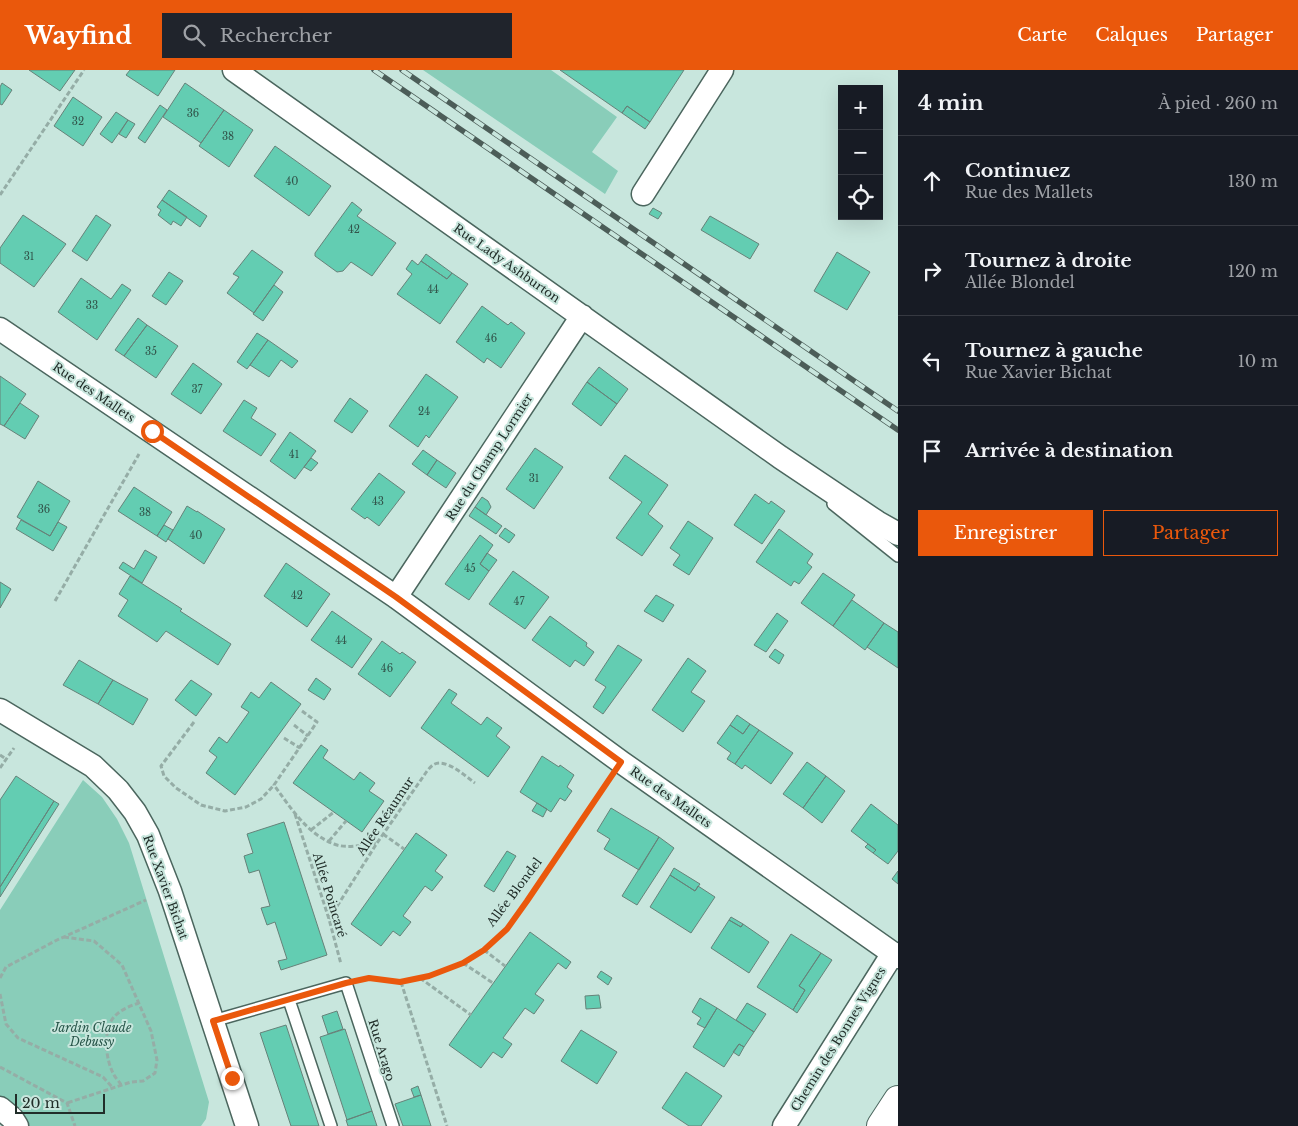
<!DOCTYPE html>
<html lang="fr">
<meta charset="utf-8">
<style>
body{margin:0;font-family:"Libre Baskerville",serif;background:#20242c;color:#f1f3f6}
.controls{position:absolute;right:15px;top:15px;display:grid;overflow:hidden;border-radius:0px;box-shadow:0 5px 20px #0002}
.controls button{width:45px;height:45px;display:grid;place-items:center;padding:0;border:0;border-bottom:1px solid #363941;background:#171b24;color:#f1f3f6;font:25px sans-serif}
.scale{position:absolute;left:15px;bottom:12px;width:90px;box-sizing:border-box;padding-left:5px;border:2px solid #212d29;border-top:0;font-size:14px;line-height:18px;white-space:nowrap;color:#212d29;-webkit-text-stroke:4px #c8e6dd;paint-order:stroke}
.stop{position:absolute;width:15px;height:15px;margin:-11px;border:4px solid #ea580c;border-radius:50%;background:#fff}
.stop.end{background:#ea580c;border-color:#fff;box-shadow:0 1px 5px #0008}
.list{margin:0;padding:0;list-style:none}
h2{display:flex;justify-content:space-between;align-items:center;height:65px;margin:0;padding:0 20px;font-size:21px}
h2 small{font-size:16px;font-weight:400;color:#9ea1a6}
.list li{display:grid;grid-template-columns:32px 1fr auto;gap:15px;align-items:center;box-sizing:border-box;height:90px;padding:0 20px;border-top:1px solid #363941}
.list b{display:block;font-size:19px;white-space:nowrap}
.list p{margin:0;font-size:16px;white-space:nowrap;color:#9ea1a6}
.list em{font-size:16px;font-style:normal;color:#9ea1a6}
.actions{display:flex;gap:10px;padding:15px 20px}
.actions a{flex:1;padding:11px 0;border:1px solid #ea580c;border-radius:0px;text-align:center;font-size:18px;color:#ea580c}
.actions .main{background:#ea580c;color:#fff}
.icon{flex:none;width:28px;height:28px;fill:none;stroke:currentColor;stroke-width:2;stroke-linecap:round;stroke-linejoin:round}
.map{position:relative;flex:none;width:898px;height:1056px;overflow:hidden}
header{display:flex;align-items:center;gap:30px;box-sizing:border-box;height:70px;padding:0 25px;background:#ea580c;color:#fff}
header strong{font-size:24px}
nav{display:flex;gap:28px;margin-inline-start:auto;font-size:18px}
.search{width:350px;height:45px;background:#20242c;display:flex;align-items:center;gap:12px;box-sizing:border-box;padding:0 18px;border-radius:0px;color:#9ea1a6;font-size:19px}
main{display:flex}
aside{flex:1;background:#171b24}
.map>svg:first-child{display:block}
.green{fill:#89cdb9}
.building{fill:#63cdb2;stroke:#668279}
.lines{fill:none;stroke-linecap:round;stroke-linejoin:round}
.lane-casing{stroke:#4b665e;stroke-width:14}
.street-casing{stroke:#4b665e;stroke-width:25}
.secondary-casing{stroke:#4b665e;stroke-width:30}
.path{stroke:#95ada6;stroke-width:3;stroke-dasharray:5 2.5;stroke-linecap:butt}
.lane{stroke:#fff;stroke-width:11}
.street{stroke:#fff;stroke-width:22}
.secondary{stroke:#fff;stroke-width:28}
.rail-casing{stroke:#4c5d58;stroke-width:5.5}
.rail{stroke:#c8e6dd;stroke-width:4;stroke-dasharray:11;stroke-linecap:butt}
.route{stroke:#ea580c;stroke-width:6}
.labels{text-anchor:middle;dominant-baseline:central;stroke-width:4;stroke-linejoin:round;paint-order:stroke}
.number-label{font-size:10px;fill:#32554b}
.street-label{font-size:12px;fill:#212d29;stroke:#c8e6dd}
.park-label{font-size:12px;font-style:italic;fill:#275549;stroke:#c8e6dd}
</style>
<header>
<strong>Wayfind</strong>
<div class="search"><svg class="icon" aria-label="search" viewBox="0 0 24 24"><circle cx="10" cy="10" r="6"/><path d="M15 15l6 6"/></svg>Rechercher</div>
<nav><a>Carte</a><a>Calques</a><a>Partager</a></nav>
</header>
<main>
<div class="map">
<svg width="898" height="1056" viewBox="0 0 898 1056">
<rect width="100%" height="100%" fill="#c8e6dd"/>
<!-- green -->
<path class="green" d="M423 0H551L617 47 592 82 618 101 605 124Z
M83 710 102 727 117 749 129 773 209 1032 206 1049 201 1056H26L0 1028V840Z"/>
<!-- building -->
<path class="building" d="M29 0H75L60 21Z
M130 0H175L158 26 126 5Z
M560 0H684L650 52 627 36 622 43Z
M2 13 12 20 2 35 0 34V17Z
M185 13 224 40 201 73 163 47Z
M73 27 102 47 83 76 54 56Z
M160 35 167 40 145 73 138 68Z
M627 36 650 52 645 59 622 43Z
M224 40 253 60 229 97 199 76Z
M116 42 128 50 112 73 100 64Z
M128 50 135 54 126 68 119 64Z
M275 76 331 116 309 146 254 106Z
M169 120 207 146 200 157 162 130Z
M162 130 187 147 181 156 173 151 171 155 158 145 161 140 157 137Z
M352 132 362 140 357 146 396 173 372 206 351 192 343 201 337 202 315 186V183Z
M653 138 662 143 658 149 649 144Z
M23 145 66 174 34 217 0 193V178Z
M96 145 111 155 87 191 72 181Z
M710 146 759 174 750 189 701 160Z
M252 180 283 202 254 243 227 223 239 207 233 204Z
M837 182 870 202 847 240 814 221Z
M426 184 452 203 447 209 421 191Z
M412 190 418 195 421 191 447 209 452 203 468 214 440 254 397 224 412 204 406 199Z
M169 202 183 211 166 235 152 226Z
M81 208 111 229 122 214 131 220 97 270 58 242Z
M274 215 283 222 263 251 253 244Z
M482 236 508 255 511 252 525 263 501 298 487 288 484 293 456 272Z
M138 248 147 255 124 286 115 280Z
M147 255 178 276 156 308 124 286Z
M257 263 268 270 247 299 237 292Z
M268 270 298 291 292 298 281 290 269 307 250 295Z
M193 293 222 314 201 344 171 324Z
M599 297 628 319 617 334 587 312Z
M426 304 458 327 429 368 426 365 418 377 389 356Z
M0 306 26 324 4 356 0 354Z
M587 312 617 334 601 356 572 334Z
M350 328 368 341 352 363 334 351Z
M244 330 257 338 251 348 276 364 261 386 223 361Z
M20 333 39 346 25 369 4 356Z
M290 362 316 381 295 409 270 391Z
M535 378 563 397 534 439 506 419Z
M423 380 437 390 427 405 412 394Z
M625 385 668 415 648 444 663 456 642 486 616 468 642 432 609 408Z
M311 388 318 393 311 401 304 397Z
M437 390 456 403 446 418 427 405Z
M379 403 405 422 379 456 367 447 365 449 351 439Z
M38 411 70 431 50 466 17 447Z
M134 417 172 442 157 466 118 441Z
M755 424 769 434 771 431 785 441 762 474 734 455Z
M482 427 488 431 491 437 486 445 475 437Z
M187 436 197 442V441L225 459 204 494 168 469Z
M475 437 502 456 496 464 469 446Z
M21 450 50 466 58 452 67 457 53 481 16 459Z
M688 451 713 468 689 505 673 495 680 485 670 478Z
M164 455 173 460 166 472 157 466Z
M505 458 515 465 509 473 499 466Z
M779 459 813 484 807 493 812 497 799 514 794 511 791 516 756 492Z
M480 465 493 475 480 494 489 501 469 530 445 514Z
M145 480 157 487 142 513 119 498 123 492 134 499Z
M487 483 497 490 489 501 480 494Z
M286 493 330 524 307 557 264 526Z
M513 501 549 527 525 559 489 534Z
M823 503 855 525 833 556 801 533Z
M130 506 182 539 180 541 231 574 218 595 166 561 157 572 118 546 128 530 119 524Z
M0 512 11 519 0 538Z
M656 525 674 535 663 552 644 541Z
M852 530 884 553 865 580 833 556Z
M332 541 372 569 352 598 311 570Z
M777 543 788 551 766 582 754 575Z
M550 546 587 573 586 576 594 582 584 596 575 590 570 597 532 570Z
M884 553 898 562V598L867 577Z
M382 571 400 584 402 582 416 592 390 627 358 604Z
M618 575 642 590 603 644 593 637 606 617 595 610Z
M775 579 784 585 779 594 769 587Z
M688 588 706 601 691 622 705 631 683 662 652 640Z
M79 590 113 610 98 634 63 615Z
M316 608 331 619 324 630 308 620Z
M113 610 148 629 133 655 98 634Z
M191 610 212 624 196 646 175 630Z
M271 612 301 634 235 725 206 703 217 687 209 681 219 667 227 673 249 642 241 637 251 622 259 628Z
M449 619 457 624 451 633 481 655 487 647 502 658 496 666 510 677 488 707 421 658Z
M737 645 750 654 743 664 730 655Z
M750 654 759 660 735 694 727 689 731 683 717 673 730 655 743 664Z
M759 660 793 683 771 714 745 695 742 699 735 694Z
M321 675 328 680 323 688 354 710 360 702 375 713 369 721 384 731 362 762 293 713Z
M542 686 559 697 560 695 574 705 567 717 572 721 565 731 560 728 551 742 520 722Z
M807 692 826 706 803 738 783 724Z
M16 706 54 731 0 817V730Z
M826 706 845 721 822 753 803 738Z
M54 731 59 734 0 827V817Z
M537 733 547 739 543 747 532 741Z
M871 734 898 755V781L888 794 873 783 876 780 851 761Z
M611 738 659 767 639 800 604 779 610 769 597 761Z
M284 752 327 885 281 900 278 891 287 889 275 852 267 855 261 838 270 836 259 800 249 803 244 786 253 783 247 764Z
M416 763 447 785 435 801 443 807 432 821 425 816 403 846 411 852 400 866 393 861 381 876 351 854Z
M659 767 674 778 637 835 622 826Z
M868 774 876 780 873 783 865 777Z
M507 781 516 786 494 822 484 816Z
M674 798 700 814 695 821 670 805Z
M898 801V814L892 809Z
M670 805 695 821 698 816 715 827 691 863 650 837Z
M731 847 743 854 741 857 729 850Z
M729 850 741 857 743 854 769 872 749 903 711 878Z
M530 862 571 892 566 899 558 893 535 924 544 930 534 944 525 938 503 968 512 974 502 988 493 982 481 998 449 975Z
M791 864 821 883 799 916 805 920 793 940 757 917Z
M821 883 832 890 797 943 793 940 805 920 799 916Z
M601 901 612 908 608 915 597 907Z
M599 925 601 938 586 939 585 926Z
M700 928 717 938 705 958 697 954 701 948 692 942Z
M747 933 766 944 754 962 736 950Z
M717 938 754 962 744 977 739 974 724 997 693 977Z
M337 941 343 959 328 964 322 946Z
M286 955 319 1056H291L260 963Z
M345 959 372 1041 347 1050 320 967Z
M581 960 617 982 597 1014 561 991Z
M739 974 744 977 739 986 733 982Z
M686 1002 722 1026 701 1056H689L662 1038Z
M418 1016 421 1025 414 1027 411 1019Z
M421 1025 431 1056H403L395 1034Z
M372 1041 377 1056H348L346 1050Z"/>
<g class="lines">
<!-- lane casing -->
<g class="lane-casing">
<path id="lane" d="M833 434 898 486
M289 930 331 1056
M213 951 346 913 393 1056"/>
</g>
<!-- street casing -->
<g class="street-casing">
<path id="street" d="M234 0 780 387 877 452 898 464
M643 124 722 0
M0 259 396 527 621 692 898 887
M396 527 582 246
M0 640 93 696 118 720 135 742 148 765 170 821 247 1056
M0 1038 12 1048 17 1056
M784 1056 893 883"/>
</g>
<!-- secondary casing -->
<g class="secondary-casing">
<path id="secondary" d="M881 1056 898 1030"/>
</g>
<!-- path -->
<path class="path" d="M0 125 84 0
M55 531 139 384
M302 641 317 652 274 715C290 737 307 764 334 774 346 779 363 775 376 773
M194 652 161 696 164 706 176 718 201 735 225 741 246 737 261 729 274 715
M294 655 308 666
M284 668 300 678
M0 685 6 689
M0 698 14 678
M295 744 329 849 341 894
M311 760 334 742
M383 764 404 779
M329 771 346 751
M329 849 377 773 425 704C427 701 430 697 433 695 445 687 465 706 475 713
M64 867 94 871 122 895 151 961 157 990 155 1003 143 1011 131 1012 67 1033
M484 880 505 896
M463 893 493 913
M0 908 6 897 57 870 146 830
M365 908 401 912 429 906 463 893 484 880 507 859 527 831 607 713
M420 908 471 945
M401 912 447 1056
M0 924 6 954 18 968 103 1007 113 1018
M0 997 67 1033 75 1056
M121 1015C120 1012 115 1008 113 1003 106 989 104 968 110 953 115 942 129 936 139 933"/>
<!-- lane -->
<use href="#lane" class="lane"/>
<!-- street -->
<use href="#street" class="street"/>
<!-- secondary -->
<use href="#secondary" class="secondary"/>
<!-- rail casing -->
<g class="rail-casing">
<path id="rail" d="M374 0 898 360
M402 0 898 341"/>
</g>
<!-- rail -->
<use href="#rail" class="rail"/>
</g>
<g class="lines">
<!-- route -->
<path class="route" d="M152 361 396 527 621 692 527 831 507 859 484 880 463 893 429 906 400 912 369 908 346 913 213 951 232 1008"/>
</g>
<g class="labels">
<!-- number labels -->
<g class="number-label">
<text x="193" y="43">36</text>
<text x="78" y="51">32</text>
<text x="228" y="66">38</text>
<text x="292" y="111">40</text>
<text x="354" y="159">42</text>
<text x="29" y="186">31</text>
<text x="433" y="219">44</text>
<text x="92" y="235">33</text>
<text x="491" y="268">46</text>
<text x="151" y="281">35</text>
<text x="197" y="319">37</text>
<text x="424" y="341">24</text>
<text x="294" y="384">41</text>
<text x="534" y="408">31</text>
<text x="378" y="431">43</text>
<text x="44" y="439">36</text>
<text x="145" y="442">38</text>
<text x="196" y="465">40</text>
<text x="470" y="498">45</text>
<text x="297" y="525">42</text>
<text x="519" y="531">47</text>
<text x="341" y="570">44</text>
<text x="387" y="598">46</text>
</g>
<!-- street labels -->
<g class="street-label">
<text transform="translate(507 193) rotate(35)">Rue Lady Ashburton</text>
<text transform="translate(94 322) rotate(34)">Rue des Mallets</text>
<text transform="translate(489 387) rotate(-57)">Rue du Champ Lormier</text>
<text transform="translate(671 727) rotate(35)">Rue des Mallets</text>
<text transform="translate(385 746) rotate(-56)">Allée Réaumur</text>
<text transform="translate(166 817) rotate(70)">Rue Xavier Bichat</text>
<text transform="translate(514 822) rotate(-53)">Allée Blondel</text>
<text transform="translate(330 825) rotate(73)">Allée Poincaré</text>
<text transform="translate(838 969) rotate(-58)">Chemin des Bonnes Vignes</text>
<text transform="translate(382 980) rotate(73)">Rue Arago</text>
</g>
<!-- park labels -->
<g class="park-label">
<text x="92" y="957">Jardin Claude<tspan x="92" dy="14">Debussy</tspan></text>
</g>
</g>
</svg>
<div class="controls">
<button>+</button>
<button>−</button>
<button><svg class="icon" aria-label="locate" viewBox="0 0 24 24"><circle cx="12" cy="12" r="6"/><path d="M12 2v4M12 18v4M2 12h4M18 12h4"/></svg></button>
</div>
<div class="scale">20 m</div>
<div class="stop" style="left:152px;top:361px"></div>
<div class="stop end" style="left:232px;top:1008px"></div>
</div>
<aside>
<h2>4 min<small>À pied · 260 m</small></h2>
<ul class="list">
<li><svg class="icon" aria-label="ahead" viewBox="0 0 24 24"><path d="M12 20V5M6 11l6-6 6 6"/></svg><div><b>Continuez</b><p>Rue des Mallets</p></div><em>130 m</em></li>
<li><svg class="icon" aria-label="right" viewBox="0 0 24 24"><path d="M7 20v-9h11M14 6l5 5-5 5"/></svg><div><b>Tournez à droite</b><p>Allée Blondel</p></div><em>120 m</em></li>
<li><svg class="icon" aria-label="left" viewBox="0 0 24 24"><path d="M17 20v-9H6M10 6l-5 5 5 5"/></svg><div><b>Tournez à gauche</b><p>Rue Xavier Bichat</p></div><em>10 m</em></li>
<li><svg class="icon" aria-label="arrive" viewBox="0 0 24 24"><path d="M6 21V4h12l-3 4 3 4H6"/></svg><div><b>Arrivée à destination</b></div></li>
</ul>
<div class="actions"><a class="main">Enregistrer</a><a>Partager</a></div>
</aside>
</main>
